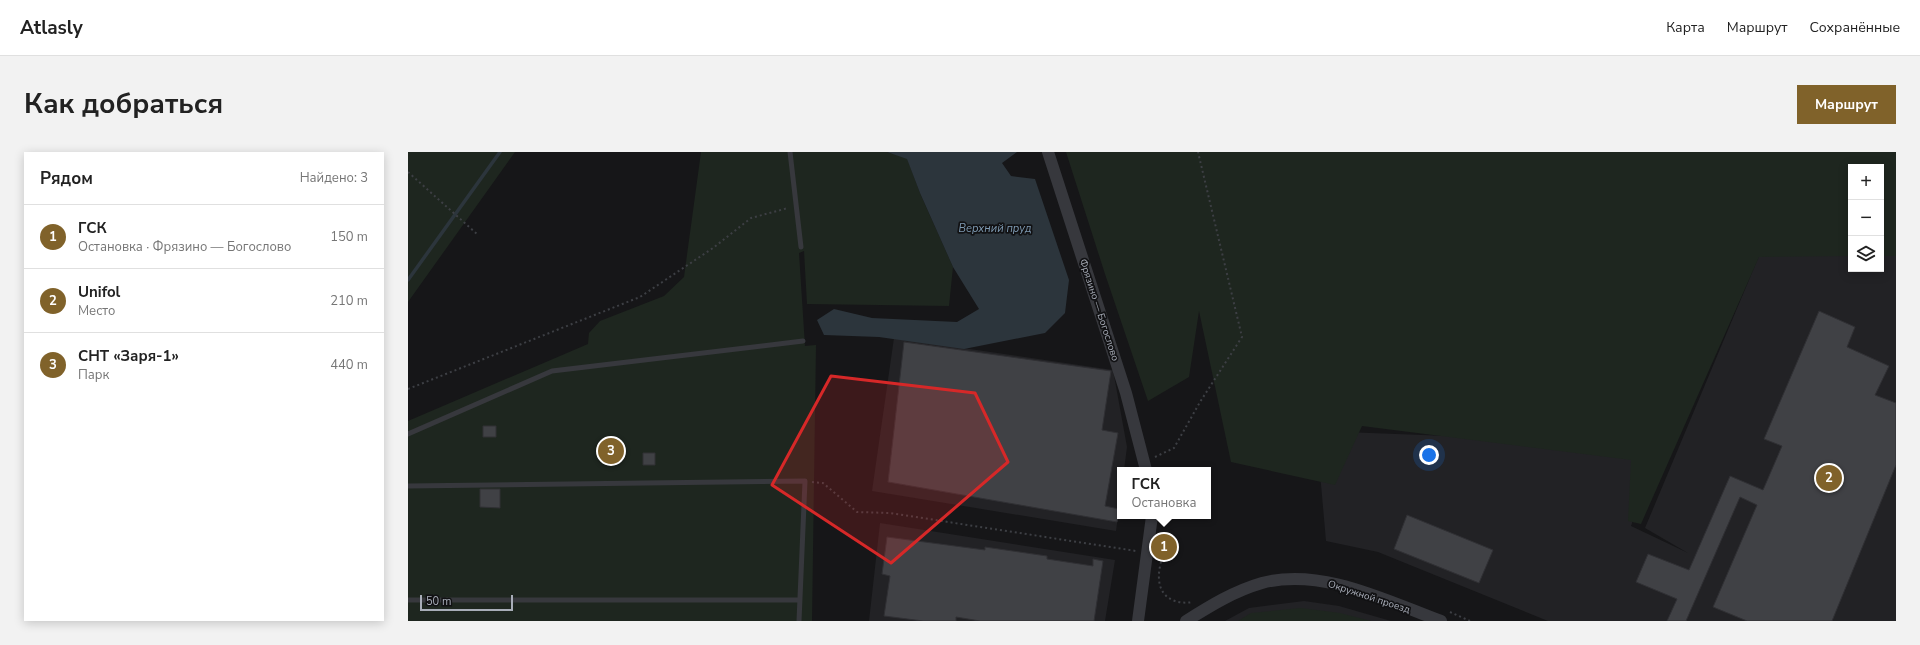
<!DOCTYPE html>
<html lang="ru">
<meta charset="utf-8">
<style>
body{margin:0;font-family:"Nunito Sans",sans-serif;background:#f2f2f2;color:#222}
.controls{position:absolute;right:12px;top:12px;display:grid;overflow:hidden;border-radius:0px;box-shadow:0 2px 10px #0003}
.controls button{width:36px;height:36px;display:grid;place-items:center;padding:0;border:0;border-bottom:1px solid #e0e0e0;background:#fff;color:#222;font:20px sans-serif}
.scale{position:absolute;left:12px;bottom:10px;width:93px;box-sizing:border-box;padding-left:4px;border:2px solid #a8adb8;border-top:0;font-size:11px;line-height:14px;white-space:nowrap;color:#a8adb8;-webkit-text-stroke:3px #111113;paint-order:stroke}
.you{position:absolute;left:1021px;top:303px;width:14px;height:14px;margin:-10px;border:3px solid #fff;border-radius:50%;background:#1a73e8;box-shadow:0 0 0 6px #1a73e833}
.badge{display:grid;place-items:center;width:26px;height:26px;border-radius:50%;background:#80622a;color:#fff;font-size:13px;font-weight:700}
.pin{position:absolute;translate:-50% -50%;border:2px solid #fff;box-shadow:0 1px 4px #0006}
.popup{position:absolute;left:709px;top:315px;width:94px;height:52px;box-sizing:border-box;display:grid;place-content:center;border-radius:0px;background:#fff;filter:drop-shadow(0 1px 3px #0005);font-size:13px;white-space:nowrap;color:#767676}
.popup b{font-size:15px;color:#222}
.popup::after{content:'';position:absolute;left:50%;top:100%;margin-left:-8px;border:8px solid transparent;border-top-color:#fff}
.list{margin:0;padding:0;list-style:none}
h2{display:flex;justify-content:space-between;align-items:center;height:52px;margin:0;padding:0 16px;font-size:17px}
h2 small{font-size:13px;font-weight:400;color:#767676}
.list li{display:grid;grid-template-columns:26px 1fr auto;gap:12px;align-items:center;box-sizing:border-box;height:64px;padding:0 16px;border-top:1px solid #e0e0e0}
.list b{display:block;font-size:15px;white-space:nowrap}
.list p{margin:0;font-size:13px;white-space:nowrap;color:#767676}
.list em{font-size:13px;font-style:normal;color:#767676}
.icon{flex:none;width:22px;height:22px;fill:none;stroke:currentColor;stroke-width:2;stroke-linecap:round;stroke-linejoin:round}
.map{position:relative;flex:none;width:1488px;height:469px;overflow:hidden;border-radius:0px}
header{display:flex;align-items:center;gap:24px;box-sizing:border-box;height:56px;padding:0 20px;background:#fff;border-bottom:1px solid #e0e0e0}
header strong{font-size:19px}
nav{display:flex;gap:22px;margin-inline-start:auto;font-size:14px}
.intro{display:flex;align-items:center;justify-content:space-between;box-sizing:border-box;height:96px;padding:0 24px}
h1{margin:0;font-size:28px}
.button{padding:10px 18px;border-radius:0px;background:#80622a;color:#fff;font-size:14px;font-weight:700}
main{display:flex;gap:24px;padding:0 24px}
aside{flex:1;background:#fff;border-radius:0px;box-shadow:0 2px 10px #0003}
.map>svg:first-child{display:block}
.built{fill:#222225}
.green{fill:#1e261f}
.water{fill:#2c353c}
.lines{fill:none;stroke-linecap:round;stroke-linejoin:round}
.stream{stroke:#2c353c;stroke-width:3.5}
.building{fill:#404145;stroke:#303034}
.path{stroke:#3d3f44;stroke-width:2;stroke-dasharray:2 3;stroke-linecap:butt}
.service{stroke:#37383d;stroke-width:5}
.tertiary{stroke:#37383d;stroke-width:12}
.marked{fill:#d62828;fill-opacity:0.2;stroke:#d62828;stroke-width:3;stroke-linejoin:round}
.labels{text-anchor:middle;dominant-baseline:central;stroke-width:3.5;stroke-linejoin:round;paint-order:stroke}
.street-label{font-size:10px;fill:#a8adb8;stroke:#111113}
.water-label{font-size:11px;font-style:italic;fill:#7f9bb3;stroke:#111113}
</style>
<header>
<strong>Atlasly</strong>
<nav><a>Карта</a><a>Маршрут</a><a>Сохранённые</a></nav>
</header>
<div class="intro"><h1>Как добраться</h1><a class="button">Маршрут</a></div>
<main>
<aside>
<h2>Рядом<small>Найдено: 3</small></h2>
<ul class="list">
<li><span class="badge">1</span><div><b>ГСК</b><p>Остановка · Фрязино — Богослово</p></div><em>150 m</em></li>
<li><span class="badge">2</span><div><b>Unifol</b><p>Место</p></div><em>210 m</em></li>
<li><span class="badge">3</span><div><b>СНТ «Заря-1»</b><p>Парк</p></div><em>440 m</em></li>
</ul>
</aside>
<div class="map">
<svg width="1488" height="469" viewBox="0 0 1488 469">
<rect width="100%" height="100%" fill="#161618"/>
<!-- built -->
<path class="built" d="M1351 104H1443V117H1473V104H1488V469H1140L970 400 918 389 912 321 936 280 1251 292 1223 374 1280 401 1237 376Z
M486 186 705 218 719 295 716 318H712V351L708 379 464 339Z
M472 371 707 408 697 469H461Z
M896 449 931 454 983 469H817L841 456Z"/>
<!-- green -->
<path class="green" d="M0 0H107L0 150Z
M293 0H479L499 6 512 41 545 115 541 154 399 152 396 99 391 101 397 194 408 193 404 469H0V269L180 192 181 181 192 169 256 144 276 125Z
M658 0H1488V104H1473V15H1443V104L1351 105 1233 372 1220 369 1223 308 954 274 927 333 823 310 791 159 781 225 740 249 697 122Z
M893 456 932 461 963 469H830L843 461Z"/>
<!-- water -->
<path class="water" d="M479 0H609L594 11 603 24 627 27 661 128 657 161 637 181 556 197 471 185 416 183 409 168 426 157 464 166 549 170 571 157 545 115 512 41 499 7Z"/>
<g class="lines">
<!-- stream -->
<path class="stream" d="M0 128 92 0"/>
</g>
<!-- building -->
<path class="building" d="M1411 159 1447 175 1439 195 1481 214 1467 243 1488 251V313L1424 469H1339L1305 455 1349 353 1332 345 1278 469H1259L1269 447 1228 430 1240 402 1281 418 1322 324 1355 338 1374 294 1356 287Z
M496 190 703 219 694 278 710 281 697 354 711 357 709 370 480 330Z
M75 274H88V285H75Z
M235 301H247V313H235Z
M72 337H92V356L72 355Z
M999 363 1085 398 1071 431 986 397Z
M479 385 577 398V395L639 404V407L685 414V407L695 409 686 469H572L548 465V469H515L476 464 482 424 474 422Z"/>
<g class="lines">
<!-- path -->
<path class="path" d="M0 20 69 82
M0 237 232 145 305 96 343 66 380 56
M747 305 766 296 792 250 834 185 790 0
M404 330 415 331 449 360 482 361 728 399
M756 395C755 404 750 417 751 427 752 446 768 453 785 450
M1042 460 1062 469"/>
<!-- service -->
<path class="service" d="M382 0 393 95
M0 282 144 219 395 189
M0 334 397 329 391 469
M0 448H391"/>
<!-- tertiary -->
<path class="tertiary" d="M640 0 718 241 738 318
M730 469 744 364
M778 469C802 454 826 439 854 431 913 415 979 449 1033 469"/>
</g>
<!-- marked area -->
<path class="marked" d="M423 224 567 241 600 310 483 411 364 333Z"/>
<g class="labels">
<!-- street labels -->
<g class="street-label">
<text transform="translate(691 158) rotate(72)">Фрязино — Богослово</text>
<text transform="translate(961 445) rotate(18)">Окружной проезд</text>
</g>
<!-- water labels -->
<g class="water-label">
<text x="587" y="76">Верхний пруд</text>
</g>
</g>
</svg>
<div class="controls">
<button>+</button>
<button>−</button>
<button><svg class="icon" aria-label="layers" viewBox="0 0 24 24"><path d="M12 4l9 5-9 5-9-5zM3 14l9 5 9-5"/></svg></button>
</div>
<div class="scale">50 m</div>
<div class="you"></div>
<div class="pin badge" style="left:756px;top:395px">1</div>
<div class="popup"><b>ГСК</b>Остановка</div>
<div class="pin badge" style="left:1421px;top:326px">2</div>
<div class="pin badge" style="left:203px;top:299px">3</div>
</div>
</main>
